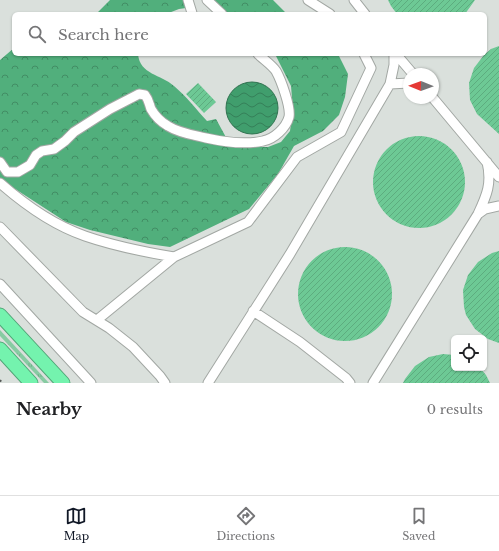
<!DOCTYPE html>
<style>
body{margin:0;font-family:"Libre Baskerville",serif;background:#f6f6f6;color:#202124}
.controls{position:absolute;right:12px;bottom:12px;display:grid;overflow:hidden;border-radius:6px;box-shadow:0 1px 3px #0004}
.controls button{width:36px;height:36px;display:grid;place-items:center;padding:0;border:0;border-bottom:1px solid #e0e0e0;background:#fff;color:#202124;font:20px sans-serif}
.compass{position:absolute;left:403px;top:68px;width:36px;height:36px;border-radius:50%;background:#fff;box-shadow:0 1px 3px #0004;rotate:271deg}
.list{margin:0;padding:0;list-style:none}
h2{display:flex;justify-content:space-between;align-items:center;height:52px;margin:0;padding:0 16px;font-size:17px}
h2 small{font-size:13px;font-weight:400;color:#757577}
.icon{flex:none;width:22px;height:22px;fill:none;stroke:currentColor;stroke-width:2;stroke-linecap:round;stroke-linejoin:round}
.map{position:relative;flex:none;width:499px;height:383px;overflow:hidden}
.search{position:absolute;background:#fff;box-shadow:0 1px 3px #0004;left:12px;right:12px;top:12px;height:44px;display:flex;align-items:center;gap:10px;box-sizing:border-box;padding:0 14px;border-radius:6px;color:#757577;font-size:15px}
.sheet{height:112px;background:#fff}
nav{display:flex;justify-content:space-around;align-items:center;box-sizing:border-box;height:56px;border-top:1px solid #e0e0e0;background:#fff;font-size:11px;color:#757577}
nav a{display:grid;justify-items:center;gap:2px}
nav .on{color:#111827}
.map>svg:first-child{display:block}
.grass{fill:url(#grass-tufts)}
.forest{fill:url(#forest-crowns)}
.water{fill:url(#water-waves);stroke:#317451}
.building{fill:url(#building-hatch)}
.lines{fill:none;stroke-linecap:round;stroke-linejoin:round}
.minor-casing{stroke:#a2a7a3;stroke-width:11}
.highway-casing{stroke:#51a476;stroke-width:15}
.minor{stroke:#fff;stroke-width:9}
.highway{stroke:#74f3ae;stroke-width:13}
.rail{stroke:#555856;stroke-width:2;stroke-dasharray:2 4;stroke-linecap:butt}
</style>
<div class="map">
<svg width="499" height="383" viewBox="0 0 499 383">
<defs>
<pattern id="grass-tufts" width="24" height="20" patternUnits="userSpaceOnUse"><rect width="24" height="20" fill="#87cba2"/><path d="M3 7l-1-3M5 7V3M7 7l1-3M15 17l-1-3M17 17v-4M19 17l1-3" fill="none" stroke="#73ad8a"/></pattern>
<pattern id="forest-crowns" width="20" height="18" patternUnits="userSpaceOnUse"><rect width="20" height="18" fill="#51af7c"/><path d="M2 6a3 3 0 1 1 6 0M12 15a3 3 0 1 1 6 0" fill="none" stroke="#428d64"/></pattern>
<pattern id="water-waves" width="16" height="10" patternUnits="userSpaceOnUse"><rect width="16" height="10" fill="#409e6d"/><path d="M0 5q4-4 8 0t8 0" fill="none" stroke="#347f58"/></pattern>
<pattern id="building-hatch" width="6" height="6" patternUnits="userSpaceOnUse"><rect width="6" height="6" fill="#6dc995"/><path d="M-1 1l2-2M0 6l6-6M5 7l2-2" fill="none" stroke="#5dac7f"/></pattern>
</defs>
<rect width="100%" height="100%" fill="#dae0dc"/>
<!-- grass -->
<path class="grass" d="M0 330 49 383H44L0 336Z"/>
<!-- forest -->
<path class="forest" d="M110 0H184L186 8 179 9 166 14H96Z
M211 0H273L287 14H227Z
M14 48V54H138C140 75 161 74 174 86 186 96 196 109 207 121L216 119 228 141 243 147H268L281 142 290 131 293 110 291 86 275 54H338L348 74 345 97 339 115 323 131 294 146 278 174 249 209 170 247 148 244 90 230 66 222 6 183 0 178V60Z"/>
<!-- water -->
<path class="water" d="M226 108a26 26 0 1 1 52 0a26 26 0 1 1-52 0Z"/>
<!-- building -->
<path class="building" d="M388 0H475L465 14H397L391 6Z
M499 46V134L477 114 470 100 469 83 474 68 484 55 491 49Z
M198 83 216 102 204 113 186 94Z
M373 182a46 46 0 1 1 92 0a46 46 0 1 1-92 0Z
M298 294a47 47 0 1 1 94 0a47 47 0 1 1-94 0Z
M499 251V343L488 339 475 329 466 315 464 307 463 290 468 275 478 262 492 253Z
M443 354 454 355V368H480L486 375 490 383H403L405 379 415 366 429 357Z"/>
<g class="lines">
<!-- minor casing -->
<g class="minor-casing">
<path id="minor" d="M188 0 192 13
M207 0 222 14
M308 0 330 14
M354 0 365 14
M396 54 413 74
M390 84 409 83
M433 98 499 177
M0 162 7 172H18L30 165 36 155 42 151 54 149 65 141 74 132 110 109 139 94 145 95C149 100 149 104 151 109 155 116 161 122 168 126 179 133 193 135 206 138 224 142 245 145 263 141 274 139 286 128 289 117 291 107 281 80 276 71 272 65 263 59 258 54
M0 183C25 205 53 225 85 236 114 246 144 252 174 257
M478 214 485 209 499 206
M0 227 83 312 109 328 133 347 160 376 165 383
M0 284 91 383
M253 311 300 342 346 378 350 383
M97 320 174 257 248 222 297 157 341 132 371 68 364 54
M208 383 290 254 390 84 394 65V54
M373 383 478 214C487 195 492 183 487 162"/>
</g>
<!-- highway casing -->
<g class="highway-casing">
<path id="highway" d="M0 315 63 383
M0 349 31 383"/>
</g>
<!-- minor -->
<use href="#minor" class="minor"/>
<!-- highway -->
<use href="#highway" class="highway"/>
<!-- rail -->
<path class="rail" d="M0 380 2 383"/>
</g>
</svg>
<div class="controls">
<button><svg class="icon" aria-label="locate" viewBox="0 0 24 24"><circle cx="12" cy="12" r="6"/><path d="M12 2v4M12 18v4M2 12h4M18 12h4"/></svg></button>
</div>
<svg class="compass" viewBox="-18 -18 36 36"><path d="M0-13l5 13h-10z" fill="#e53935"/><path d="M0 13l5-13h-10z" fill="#757577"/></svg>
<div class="search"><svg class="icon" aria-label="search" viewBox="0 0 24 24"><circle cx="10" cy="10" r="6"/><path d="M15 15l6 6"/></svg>Search here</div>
</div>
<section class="sheet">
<h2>Nearby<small>0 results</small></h2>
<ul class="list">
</ul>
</section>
<nav>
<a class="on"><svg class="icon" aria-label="map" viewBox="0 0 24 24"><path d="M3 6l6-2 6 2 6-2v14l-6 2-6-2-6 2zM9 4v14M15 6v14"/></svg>Map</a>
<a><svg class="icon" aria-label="directions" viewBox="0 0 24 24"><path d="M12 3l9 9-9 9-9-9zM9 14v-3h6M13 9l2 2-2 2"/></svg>Directions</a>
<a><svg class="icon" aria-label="saved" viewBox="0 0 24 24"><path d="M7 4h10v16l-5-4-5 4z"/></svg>Saved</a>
</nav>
